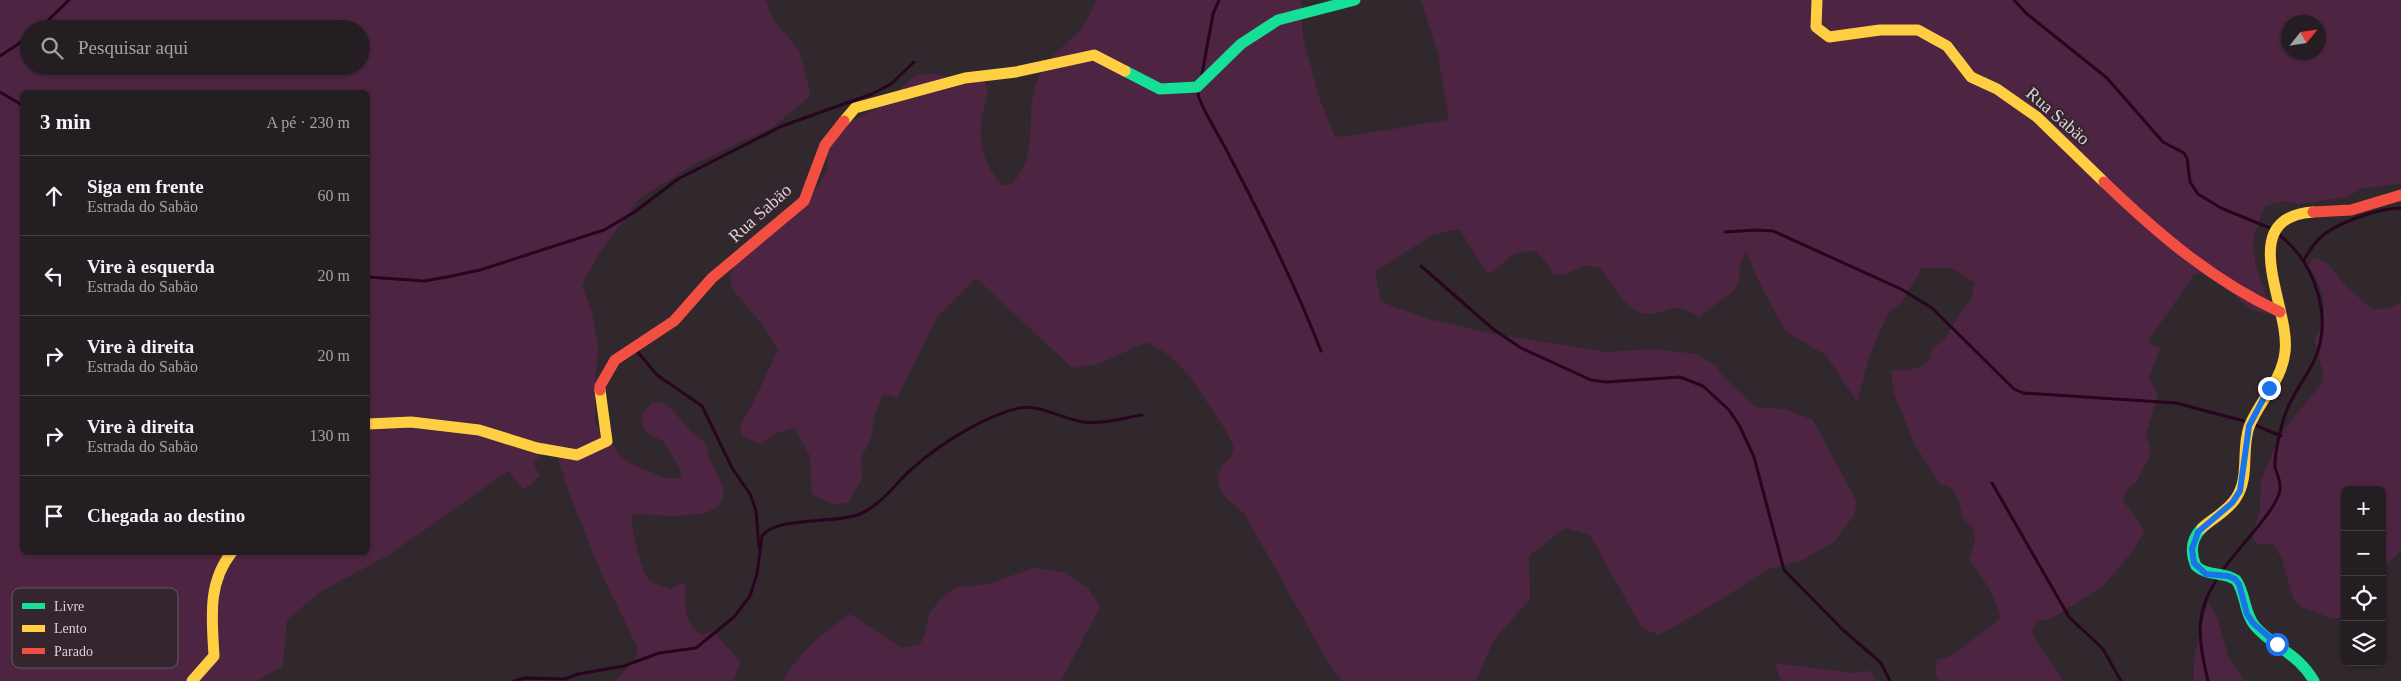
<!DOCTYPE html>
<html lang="pt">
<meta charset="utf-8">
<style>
body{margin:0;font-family:Georgia,serif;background:#2c272a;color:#f1f3f6}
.controls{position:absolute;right:15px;bottom:15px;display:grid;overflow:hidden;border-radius:8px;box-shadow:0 1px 4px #0004}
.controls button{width:45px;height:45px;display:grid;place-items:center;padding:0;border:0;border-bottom:1px solid #413c40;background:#241e22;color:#f1f3f6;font:25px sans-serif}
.compass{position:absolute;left:2281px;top:15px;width:45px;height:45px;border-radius:50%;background:#241e22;box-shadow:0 1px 4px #0004;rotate:60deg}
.stop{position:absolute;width:15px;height:15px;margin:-11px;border:4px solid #1a73e8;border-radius:50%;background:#fff}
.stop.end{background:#1a73e8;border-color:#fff;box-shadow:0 1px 5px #0008}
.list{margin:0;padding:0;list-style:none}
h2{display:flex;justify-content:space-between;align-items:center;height:65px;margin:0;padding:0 20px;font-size:21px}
h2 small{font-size:16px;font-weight:400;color:#a3a2a5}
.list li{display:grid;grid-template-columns:32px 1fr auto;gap:15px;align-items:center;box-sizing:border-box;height:80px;padding:0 20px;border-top:1px solid #413c40}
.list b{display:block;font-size:19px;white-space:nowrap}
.list p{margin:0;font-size:16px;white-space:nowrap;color:#a3a2a5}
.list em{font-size:16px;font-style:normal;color:#a3a2a5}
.icon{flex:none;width:28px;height:28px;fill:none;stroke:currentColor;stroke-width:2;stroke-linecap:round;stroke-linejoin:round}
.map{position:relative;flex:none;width:2401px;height:681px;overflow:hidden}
.search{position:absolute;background:#241e22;box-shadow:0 1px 4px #0004;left:20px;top:20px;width:350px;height:55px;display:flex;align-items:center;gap:12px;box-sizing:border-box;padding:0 18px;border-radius:28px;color:#a3a2a5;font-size:19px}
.panel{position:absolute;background:#241e22;box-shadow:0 1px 4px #0004;left:20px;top:90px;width:350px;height:465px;border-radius:8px}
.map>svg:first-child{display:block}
.green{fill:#4d2542;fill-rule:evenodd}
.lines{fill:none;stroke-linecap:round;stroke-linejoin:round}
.stream{stroke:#28041f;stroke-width:3}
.fast{stroke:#16e098;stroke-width:11}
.slow{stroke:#ffcf43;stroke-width:11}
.jam{stroke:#f24e42;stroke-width:11}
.route{stroke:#1a73e8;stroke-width:6}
.labels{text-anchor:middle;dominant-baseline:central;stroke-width:4.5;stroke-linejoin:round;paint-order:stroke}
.street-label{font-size:18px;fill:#dbd1d7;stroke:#34252e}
.key{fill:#34252e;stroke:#665961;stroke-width:1}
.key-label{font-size:14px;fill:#dbd1d7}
</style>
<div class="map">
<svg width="2401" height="681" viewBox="0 0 2401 681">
<rect width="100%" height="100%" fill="#30282d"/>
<!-- green -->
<path class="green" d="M0 0H766L772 17 799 51 810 90 809 97 773 127 698 162 640 198 598 255 582 285 592 312 598 346 595 384V424L611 441 619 455 632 464 665 478H681V470L663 441 647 433 641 422 643 413 653 402C670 401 677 417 688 428 692 433 698 436 703 441 708 446 708 456 711 462 717 475 730 491 719 505 704 522 653 513 632 515 631 529 640 569 649 579 655 585 663 586 671 589L685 582C686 604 682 621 701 635L713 631 741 663 733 681H614L635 661 638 649 599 568 566 485 555 446 533 462 540 476 524 490 508 471 392 553 320 592 287 620 283 666 257 681H0ZM29 29H361V66H29ZM22 92H368V552H22Z
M1097 0H1301L1303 39 1320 100 1335 137C1373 134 1411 125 1449 120L1438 54 1421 0H2401V183L2361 189 2347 197 2298 204 2284 201 2265 206 2254 235 2253 247 2256 266 2265 293 2268 315 2250 309 2209 272 2195 274 2147 342 2160 348 2149 378 2158 394 2146 434 2151 450 2147 462 2136 482 2127 489 2123 500C2130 511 2139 519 2144 531L2133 551 2103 586 2052 618 2037 621 2032 630C2039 649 2053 663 2063 681H1940L1935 674 1937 660 1953 655 2000 618C1995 592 1985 582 1969 561L1975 541 1973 528 1963 518 1958 499 1952 488 1940 484 1915 445 1894 393 1891 371C1907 371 1921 370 1931 357V351C1935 346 1943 342 1946 337 1954 322 1963 310 1973 296L1972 288 1975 283 1952 268H1922L1901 303 1888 313 1869 357 1857 402 1826 355 1786 332 1760 284 1746 251 1739 269 1740 277 1734 291 1699 317C1694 314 1690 311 1685 309 1670 304 1657 319 1639 312 1622 305 1612 282 1600 268L1584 265 1564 275 1552 274 1547 263 1536 251C1505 250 1512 261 1488 274L1459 229 1434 234 1375 272 1381 302 1428 319 1500 335 1607 352 1656 349 1696 354 1717 366 1719 372 1755 407 1785 409 1813 420 1857 502 1854 515 1834 542 1801 561 1768 569 1719 601 1659 635 1642 628 1590 535 1565 528 1529 556 1530 599 1493 641 1476 681H1342L1333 671 1245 515 1221 493 1217 476 1223 464 1232 456 1234 448 1227 432 1191 378 1169 355 1147 342 1098 364 1072 368 976 278 937 317 897 398 883 394 874 418 872 436 861 458 862 479 848 503 833 504 812 494 810 456 794 428 774 434 760 444 742 436 740 426C755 402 765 376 778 350L762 324 733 290 729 275 739 259 797 203 818 186 827 171 828 146 846 124 884 104 916 75 931 73 962 81 983 79C993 93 982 108 981 124 979 147 986 166 1001 185H1011C1043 151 1022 117 1038 79 1047 56 1064 48 1080 30 1087 22 1092 10 1097 0ZM2288 22H2318V52H2288Z
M2314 258 2326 262 2347 287 2372 309H2388L2401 302V550L2382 569V490H2345V616L2333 619 2301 607 2293 598 2282 559 2273 544H2257L2252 536 2260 510 2261 481 2278 440 2286 427 2322 383 2323 370 2314 339C2332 314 2324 290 2308 265Z
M1034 568 1063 572 1088 588 1100 607 1061 681H786L784 678C800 652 825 631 850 614L902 648 920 644 926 630 929 614 939 601 955 588 988 584Z
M2208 602 2217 617 2228 656 2245 681H2194C2191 656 2202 627 2208 602Z
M1775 663 1852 673 1870 671 1877 681H1781Z"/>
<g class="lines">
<!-- stream -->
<path class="stream" d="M2014 0 2027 14 2107 78 2163 142 2184 153 2187 158 2190 182 2198 194 2221 208 2270 228
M39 29 69 0
M0 56 29 37
M1202 74 1213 14 1219 0
M0 92 22 105
M1198 93C1198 104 1224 143 1230 157 1263 220 1295 284 1321 351
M1725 232 1756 230 1773 231 1901 289 1932 308 2014 389 2023 393 2176 403 2244 421
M2303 261C2307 255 2311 248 2316 242 2331 224 2378 208 2401 208
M1421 266 1493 329 1521 348 1591 380 1606 382 1680 377 1703 386 1729 410 1739 425 1754 457 1784 570 1843 630 1881 663 1890 681
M368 277 424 281 447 277 480 270 604 230 633 213 678 179 782 126 872 94 891 84 914 62
M636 350 657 375 702 406 732 468 750 494 756 511 759 547
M2255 425 2281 436
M1992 483 2069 617 2103 649 2121 681
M2223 570C2235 551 2279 508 2280 489 2281 481 2277 475 2275 467 2274 457 2281 425 2285 415 2291 396 2305 379 2314 361 2334 317 2315 262 2278 234
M514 681 525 678 565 679 578 674 624 666 659 653 696 648 734 617 750 596 757 574 762 536C776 516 837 524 860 514 883 504 895 483 914 467 940 444 984 416 1019 408 1037 404 1060 417 1078 421 1098 426 1122 418 1142 415
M2208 681C2199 641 2193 615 2217 579"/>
<!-- fast -->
<path class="fast" d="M1125 71 1160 89 1197 87 1241 44 1278 20 1355 0
M2202 528C2191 539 2190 552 2196 566 2208 577 2223 571 2236 580 2246 594 2244 613 2255 626 2275 649 2297 652 2314 681"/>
<!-- slow -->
<path class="slow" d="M1817 0 1816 27 1829 37 1880 30H1918L1947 46 1971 77 1997 89 2037 117 2104 182
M844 121 855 108 965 78 1016 72 1094 55 1125 71
M368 424 411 422 479 430 537 448 577 455 607 441 600 390
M2202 528C2213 518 2228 511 2236 498 2250 477 2241 450 2249 427 2259 401 2282 381 2285 352 2291 307 2233 218 2313 212
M192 681 214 656C212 619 207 583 232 552"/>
<!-- jam -->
<path class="jam" d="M2104 182C2157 233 2213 281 2280 312
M2313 212 2351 210 2401 195
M600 390V386L615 360 674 321 712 278 804 201 825 145 844 121"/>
</g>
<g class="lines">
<!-- route -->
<path class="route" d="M2269 388 2249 426 2240 491 2232 503 2198 532 2192 549 2194 563 2206 574 2228 576 2235 579 2239 584 2247 614 2253 623 2277 644"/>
</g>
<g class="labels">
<!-- street labels -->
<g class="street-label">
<text transform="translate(2058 116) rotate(41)">Rua Sabäo</text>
<text transform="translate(760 213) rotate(-42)">Rua Sabäo</text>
</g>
</g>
<!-- legend -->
<rect x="12" y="588" width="166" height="80" rx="8" class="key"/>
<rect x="22" y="603" width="23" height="6" fill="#16e098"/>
<rect x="22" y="625" width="23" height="7" fill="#ffcf43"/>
<rect x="22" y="648" width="23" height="6" fill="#f24e42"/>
<g class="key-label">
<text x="54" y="611">Livre</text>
<text x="54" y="633">Lento</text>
<text x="54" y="656">Parado</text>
</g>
</svg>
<div class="controls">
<button>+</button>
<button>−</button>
<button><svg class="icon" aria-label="locate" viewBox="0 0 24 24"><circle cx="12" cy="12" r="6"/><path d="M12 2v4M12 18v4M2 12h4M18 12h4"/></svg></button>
<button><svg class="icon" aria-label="layers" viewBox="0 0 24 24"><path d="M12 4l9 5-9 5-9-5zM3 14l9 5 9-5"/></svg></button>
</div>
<svg class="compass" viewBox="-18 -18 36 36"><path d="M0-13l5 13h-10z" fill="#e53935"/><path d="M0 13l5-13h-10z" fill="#a3a2a5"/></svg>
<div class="stop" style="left:2277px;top:644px"></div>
<div class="stop end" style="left:2269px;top:388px"></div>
<div class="search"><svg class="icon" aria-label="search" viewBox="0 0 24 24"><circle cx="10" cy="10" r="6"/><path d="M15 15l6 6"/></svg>Pesquisar aqui</div>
<section class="panel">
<h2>3 min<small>A pé · 230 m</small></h2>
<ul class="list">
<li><svg class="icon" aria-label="ahead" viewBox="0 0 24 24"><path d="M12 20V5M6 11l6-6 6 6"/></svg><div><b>Siga em frente</b><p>Estrada do Sabäo</p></div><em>60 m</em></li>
<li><svg class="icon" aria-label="left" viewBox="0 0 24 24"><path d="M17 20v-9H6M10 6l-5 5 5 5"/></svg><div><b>Vire à esquerda</b><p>Estrada do Sabäo</p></div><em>20 m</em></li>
<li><svg class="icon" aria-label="right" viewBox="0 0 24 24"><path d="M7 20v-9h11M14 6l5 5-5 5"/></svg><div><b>Vire à direita</b><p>Estrada do Sabäo</p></div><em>20 m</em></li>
<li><svg class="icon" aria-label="right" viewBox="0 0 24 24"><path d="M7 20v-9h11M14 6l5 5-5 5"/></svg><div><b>Vire à direita</b><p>Estrada do Sabäo</p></div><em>130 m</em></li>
<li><svg class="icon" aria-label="arrive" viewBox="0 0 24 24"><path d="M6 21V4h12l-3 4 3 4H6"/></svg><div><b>Chegada ao destino</b></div></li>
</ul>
</section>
</div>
